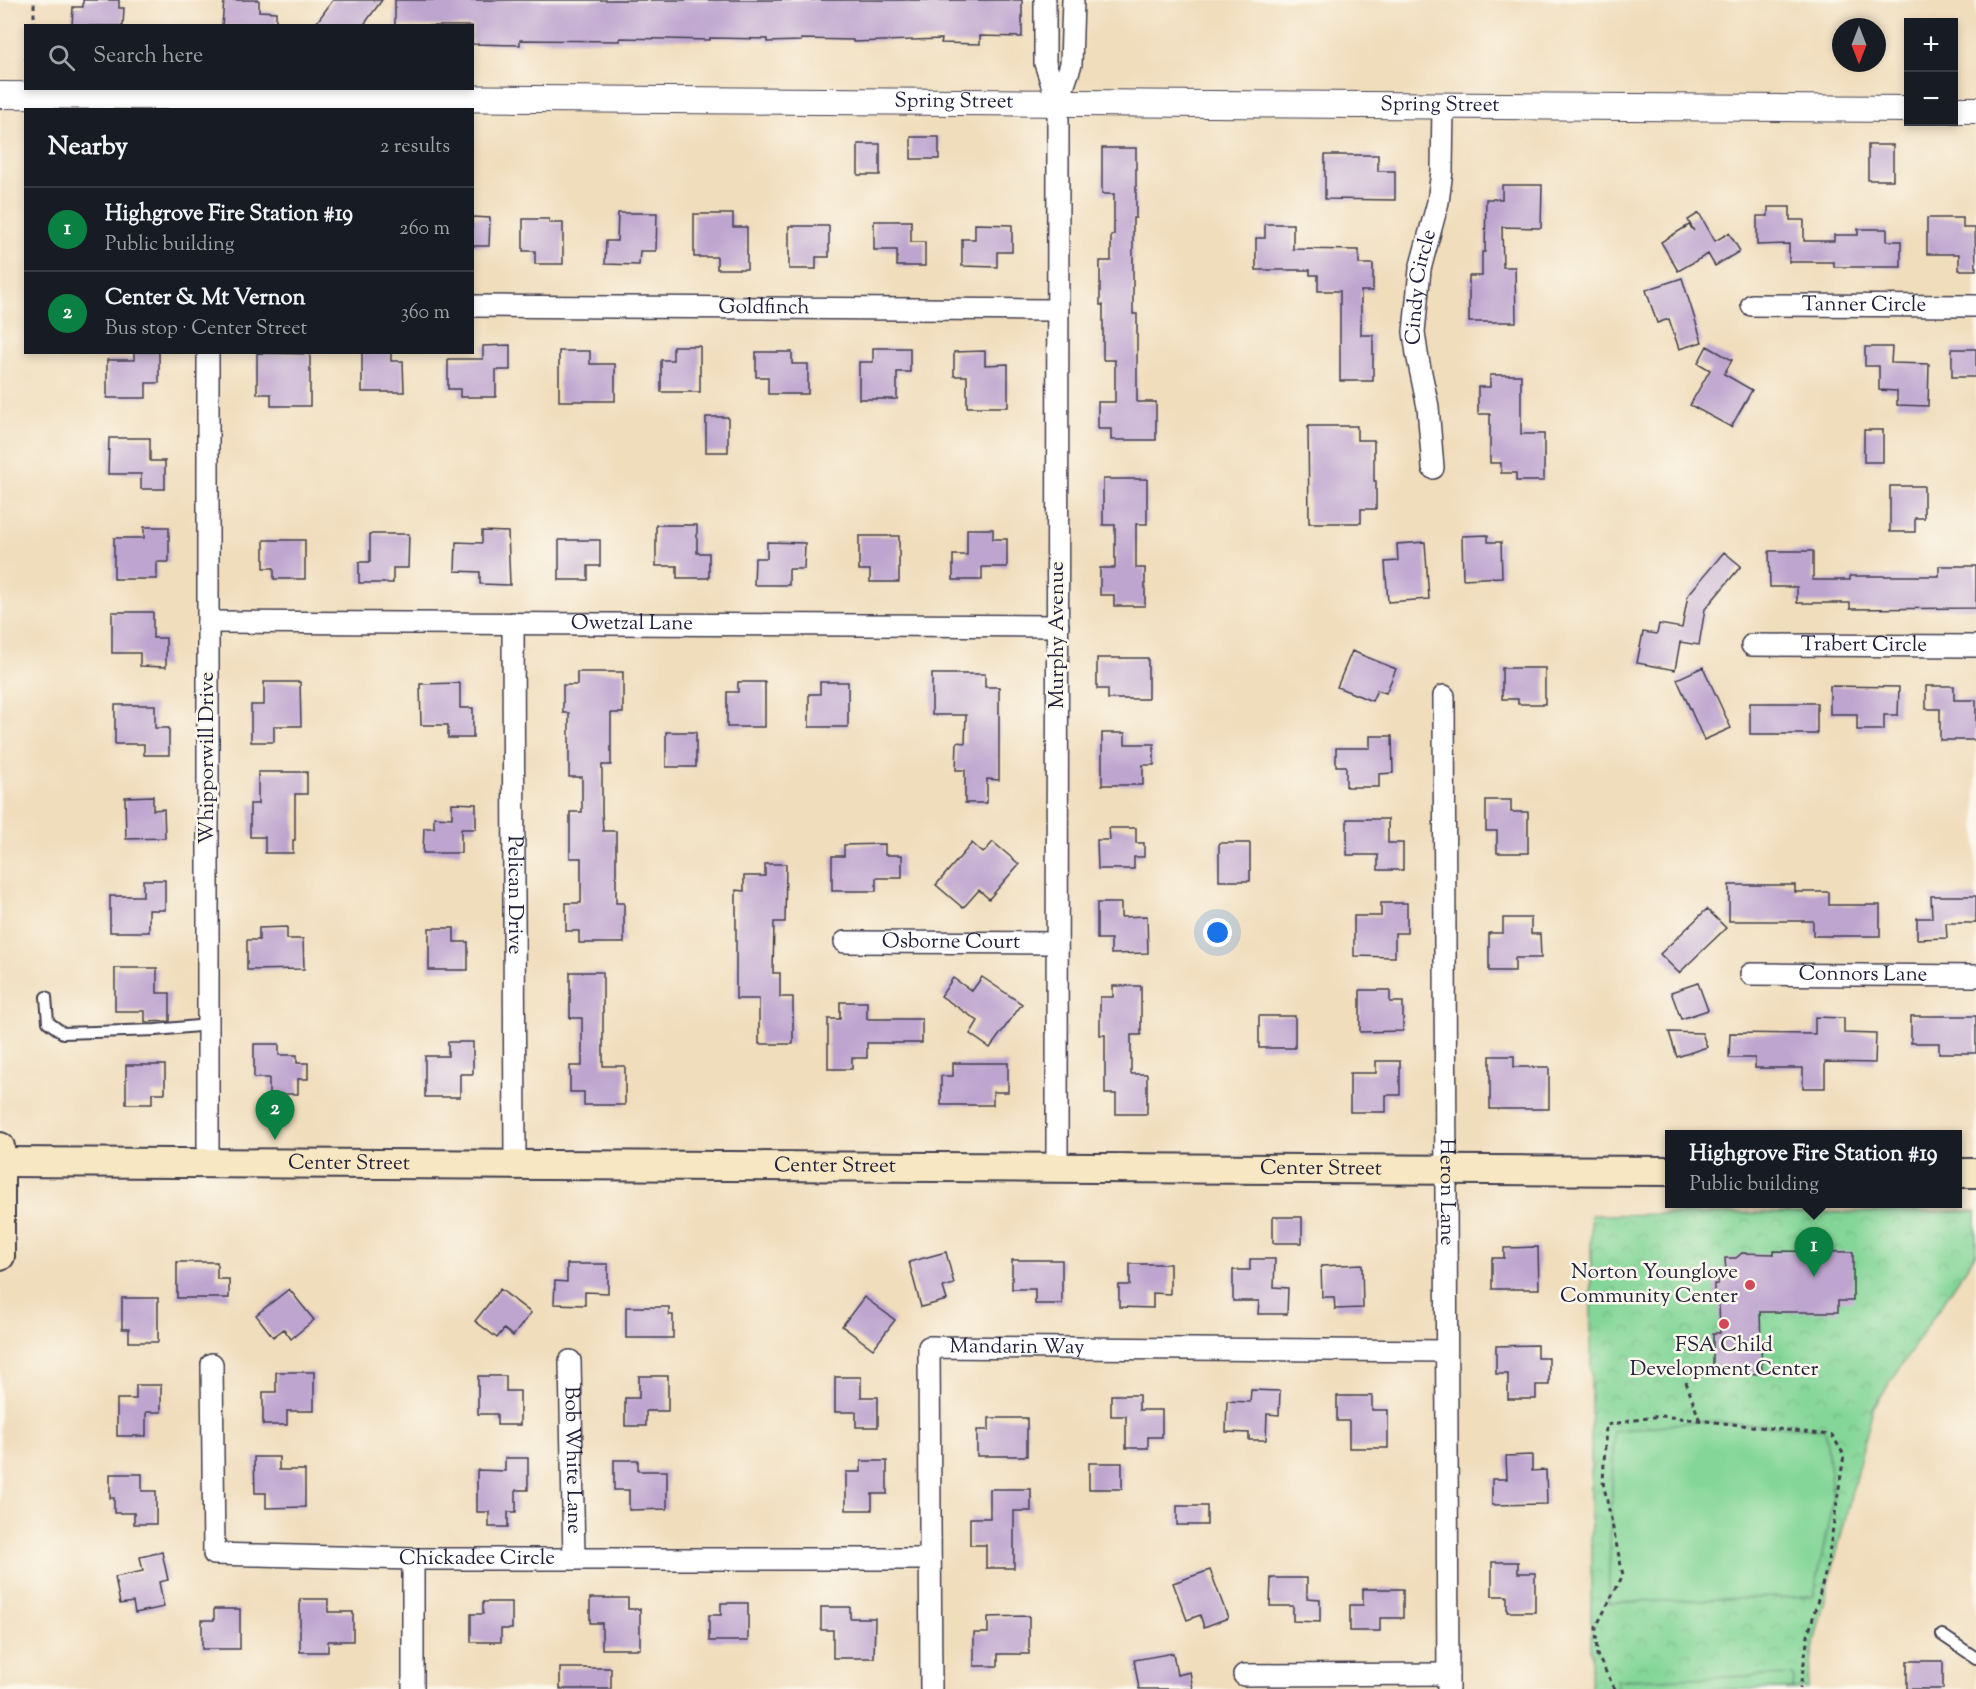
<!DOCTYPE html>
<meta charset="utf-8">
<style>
body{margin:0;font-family:"Sorts Mill Goudy",serif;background:#242831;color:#f1f3f6}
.controls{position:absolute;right:18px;top:18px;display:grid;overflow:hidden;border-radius:0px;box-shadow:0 3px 9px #0003}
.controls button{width:54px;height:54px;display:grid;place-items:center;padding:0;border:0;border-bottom:2px solid #363941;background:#171b24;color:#f1f3f6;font:30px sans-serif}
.compass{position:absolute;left:1832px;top:18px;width:54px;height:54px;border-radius:50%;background:#171b24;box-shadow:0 3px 9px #0003;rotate:180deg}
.you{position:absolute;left:1218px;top:933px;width:21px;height:21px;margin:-15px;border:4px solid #fff;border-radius:50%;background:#1a73e8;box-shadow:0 0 0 9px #1a73e833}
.badge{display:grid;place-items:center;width:39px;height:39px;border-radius:50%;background:#0b8043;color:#fff;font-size:20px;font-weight:700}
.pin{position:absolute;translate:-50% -50px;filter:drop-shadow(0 2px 3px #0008)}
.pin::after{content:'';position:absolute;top:32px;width:21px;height:18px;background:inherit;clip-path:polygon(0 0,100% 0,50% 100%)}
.popup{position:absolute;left:1665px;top:1130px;width:297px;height:78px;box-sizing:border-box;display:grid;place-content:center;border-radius:0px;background:#171b24;filter:drop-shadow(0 2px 4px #0005);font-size:20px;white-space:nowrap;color:#9ea1a6}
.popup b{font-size:22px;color:#f1f3f6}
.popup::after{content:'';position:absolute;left:50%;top:100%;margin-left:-12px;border:12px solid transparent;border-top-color:#171b24}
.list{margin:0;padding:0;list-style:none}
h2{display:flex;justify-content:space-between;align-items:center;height:78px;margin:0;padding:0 24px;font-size:26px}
h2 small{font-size:20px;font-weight:400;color:#9ea1a6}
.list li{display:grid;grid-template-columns:39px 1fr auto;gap:18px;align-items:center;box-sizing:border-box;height:84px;padding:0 24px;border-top:2px solid #363941}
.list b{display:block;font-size:22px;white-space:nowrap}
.list p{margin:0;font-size:20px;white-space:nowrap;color:#9ea1a6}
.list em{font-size:20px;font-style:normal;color:#9ea1a6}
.icon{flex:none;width:33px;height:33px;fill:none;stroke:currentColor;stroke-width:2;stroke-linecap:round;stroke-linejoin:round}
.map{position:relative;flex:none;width:1976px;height:1689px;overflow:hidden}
.search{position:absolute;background:#171b24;box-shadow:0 3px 9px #0003;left:24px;top:24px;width:450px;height:66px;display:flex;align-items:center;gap:15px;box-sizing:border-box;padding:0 21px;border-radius:0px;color:#9ea1a6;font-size:22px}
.panel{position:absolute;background:#171b24;box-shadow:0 3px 9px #0003;left:24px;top:108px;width:450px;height:246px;border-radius:0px}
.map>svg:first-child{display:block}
.park{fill:url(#park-crowns);stroke:#537c6a;stroke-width:1.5}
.garden{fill:#84d698;stroke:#537c6a;stroke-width:1.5}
.building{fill:#bea5cf}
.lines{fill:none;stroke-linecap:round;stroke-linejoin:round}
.service-casing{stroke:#413e4e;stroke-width:14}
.minor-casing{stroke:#413e4e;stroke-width:24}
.tertiary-casing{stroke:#413e4e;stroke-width:28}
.secondary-casing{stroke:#413e4e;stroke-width:32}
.path{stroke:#413e4e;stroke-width:3;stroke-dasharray:4.5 4.5;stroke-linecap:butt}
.service{stroke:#fff;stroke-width:10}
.minor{stroke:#fff;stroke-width:21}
.tertiary{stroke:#fff;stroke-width:26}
.secondary{stroke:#f7e8c3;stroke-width:28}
.poi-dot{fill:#d1495b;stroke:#fbf7ec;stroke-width:2}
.labels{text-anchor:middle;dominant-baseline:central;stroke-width:5;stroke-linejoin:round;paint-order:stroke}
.street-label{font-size:21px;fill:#22223b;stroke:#fbf7ec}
.poi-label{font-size:21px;fill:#22223b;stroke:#fbf7ec;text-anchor:end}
</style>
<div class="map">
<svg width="1976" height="1689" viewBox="0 0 1976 1689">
<defs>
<pattern id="park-crowns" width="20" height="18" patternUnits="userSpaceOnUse" patternTransform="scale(1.5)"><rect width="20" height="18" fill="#84d698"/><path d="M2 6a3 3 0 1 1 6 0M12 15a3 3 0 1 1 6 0" fill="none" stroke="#72b784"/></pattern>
</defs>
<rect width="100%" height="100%" fill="#fbf7ec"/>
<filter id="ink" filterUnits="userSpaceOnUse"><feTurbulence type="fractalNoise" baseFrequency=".0167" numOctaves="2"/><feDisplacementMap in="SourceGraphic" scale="12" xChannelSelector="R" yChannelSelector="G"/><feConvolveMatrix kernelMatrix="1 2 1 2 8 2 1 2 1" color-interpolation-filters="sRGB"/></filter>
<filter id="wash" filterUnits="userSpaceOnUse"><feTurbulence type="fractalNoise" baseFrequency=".008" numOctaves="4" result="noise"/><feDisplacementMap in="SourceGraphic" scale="24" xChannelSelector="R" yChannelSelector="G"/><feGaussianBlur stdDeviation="1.35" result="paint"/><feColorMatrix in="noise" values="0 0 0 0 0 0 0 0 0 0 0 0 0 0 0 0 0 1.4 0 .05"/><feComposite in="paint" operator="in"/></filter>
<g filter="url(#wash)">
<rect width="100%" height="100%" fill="#f0ddbc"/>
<!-- park -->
<path class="park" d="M1976 1211V1253L1873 1408 1815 1639 1807 1689H1591V1215Z"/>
<!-- garden -->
<path class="garden" d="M1700 1421 1825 1429 1833 1500 1814 1596 1608 1603 1614 1431Z
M1794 1675 1793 1689H1617V1680Z"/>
<g id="blocks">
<!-- building -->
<path class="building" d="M83 0H119V8H124L123 26H72L73 7H83Z
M224 0H259V11L276 12V26H222Z
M333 0H382L363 26H314Z
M395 0H1022V37L980 36V44L941 43 942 39 853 42V40L801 39V41L767 42V39L710 38V40L620 38V41L520 40V45L472 44V26H395Z
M911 137H939V159H911Z
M858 144H880V175H858Z
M1868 145H1893V180H1868Z
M1102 148H1136V218H1133V314H1137V402H1156V440H1111V429H1098V402H1115V360H1103V305H1100V261H1111V235H1114V194H1102Z
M1325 155H1378V171H1395V200L1325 199Z
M1502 185H1542L1541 228 1502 227 1503 267H1515L1516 322H1469V276H1482V252H1485L1486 199H1502Z
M1768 207H1790V220H1804V241H1834V235H1858V229H1887V241H1901V267H1834V262H1789V244L1757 245V216H1768Z
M618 213H657L656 251H640L639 265 605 264 606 241H617Z
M1699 213 1715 241 1729 233 1740 251 1715 266 1708 254 1678 271 1661 242 1689 225 1694 231 1688 220Z
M694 214H733V227H747V269H717V257H694Z
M472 217 490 218 489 246H472Z
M1927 218H1963V228H1975L1976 270H1959V254H1927Z
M523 219H549V223H563V264H535V251H523Z
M874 221H911V242H925V266H897V250H874Z
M975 224 1012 225V252H997V267L962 266V239H975Z
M1265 224H1293V249L1359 250V264H1373V291H1361V335H1373V381H1340V291H1318V275H1310V270H1256V238H1265Z
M789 226H829V257H816V269H789Z
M1682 278 1702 342 1679 349 1669 319 1657 323 1646 290Z
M510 345V370H496V397H460V389H448V359H483V346Z
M673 346H700V392H661V360H673Z
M1707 346 1732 360 1724 374 1752 390 1731 427 1690 405 1710 370 1698 363Z
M1865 347H1892L1891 363 1929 364 1928 406 1897 405V391L1879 390V366H1865Z
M873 348H910V372H897V399H859V362H873Z
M1952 349H1976V377H1952Z
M559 351H590V364H615V401H559Z
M985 351V365L1008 364V407H967V376H954V352Z
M134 352H159V383H146V398H107V360H134Z
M362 352H391V361H403L404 392H362Z
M756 352H792V364H808V394H768V377H756Z
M257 353 310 354V406H271V394H257Z
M1490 375H1521V434H1544V481H1516V473H1501V463H1490V414H1478V387H1490Z
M706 417H728V452H706Z
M1308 426H1357V440H1374V481H1376V509H1361V523H1309Z
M1864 430H1883V462H1864Z
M109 438H150V461H165V489H141V474H108Z
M1103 479H1147V524H1136V568H1145V606H1114V595H1100V568H1115V525H1103Z
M1890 486H1924V518H1915V532H1890Z
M656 525H697V553H709V578H677V566H656Z
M144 527H169V562H157V579H114V538H144Z
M967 529H993V539H1007V567H982V580H953V555H967Z
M482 531 508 532 510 585 480 584V572L455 571 456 542 482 543Z
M370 534H409L408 568H393V583H359V562H370Z
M1488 535V542H1501L1502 577 1463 579 1462 536Z
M859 536H899V582H870V570H859Z
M264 540H305V579H274V568H264Z
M559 540H600V566H588V580H559Z
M767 542 805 543 804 569H789V585H754L755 558H767Z
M1425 542 1429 599 1388 602 1385 562 1398 561 1397 544Z
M1769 551H1813V580H1850V576H1939V566H1976V608L1850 609V603H1797V587H1770Z
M1724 552 1741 566 1705 609 1699 645 1680 642 1675 670 1637 663 1643 632 1657 634 1659 624 1682 628 1688 595Z
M112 612H153V638H166V667L140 666V653H112Z
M1352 651 1396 669 1386 693 1377 690 1372 701 1337 687Z
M1097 658H1148V699H1108V689H1097Z
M1703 667 1731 728 1704 740 1677 679Z
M1502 668H1545V704H1518V699H1502Z
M577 672H623V713H611V765H602V812L603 831H616V903H624V943H579V931H566V903H581V858H570V812H582V777H569V713H563V685H577Z
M932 674H985V687H999V780L987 779V803H965V770H956L957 742 965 743 966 715H932Z
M264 682H300L301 726H274V742H251V705H264Z
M738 682H765V727H727V692H738Z
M820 682H848V727H809V694H820Z
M460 683V708H473V738H448V725H421L420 684Z
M1830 686 1899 687 1898 715H1884V730H1857V714H1830Z
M1926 686H1954V700H1976V740H1940V709H1926Z
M1750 703H1817V734H1750Z
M115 705H155V728H169V755H144V744H115Z
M666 732H696V767H666Z
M1102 733H1125V744H1154V765H1143V785H1102Z
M1370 736H1392L1393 773 1379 774V787H1346V766H1336V748H1370Z
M258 772H307V794H295V840H293V853H265V837H250V804H258Z
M153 796V810L164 809 165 838 126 839 125 797Z
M1486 800H1511V812H1528V853H1497V831H1486Z
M452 803 476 804V829H461V853H423L424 828H434V817L452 818Z
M1347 819H1388V843H1403V870H1378V855H1347Z
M1109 828H1136V843H1144V857H1134V869H1098L1097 840H1110Z
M993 842 1019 864 989 899 979 890 963 908 936 885 972 843 983 853Z
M1219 843H1250V881H1219Z
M885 844V855H902V878H876V891H832V856H844V845Z
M765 864H786L785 922H774L773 973H780V997H793V1044H759V999H736V890L744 891V876H765Z
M143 880H165V910H149V932H110V896H143Z
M1729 885H1795V892H1829V905H1880V936H1813V921H1729Z
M1931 896H1976V923H1946L1947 938 1917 939V918H1932Z
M1097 903H1121V917L1147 916 1148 953 1111 954V939H1097Z
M1381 903H1407V933H1395V957L1354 956V916H1381Z
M1707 909 1726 928 1679 973 1660 954Z
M1503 918H1531V934H1540L1541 958H1515V971H1489V933H1503Z
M287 927V939H303L304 969 247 970V940H259V928Z
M429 928H454V942H468V970H429Z
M115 968H157V993H170V1021L145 1022V1011H115Z
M570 972H603V1066H625V1105H584V1092H570V1066H582V1018H570Z
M982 977 1022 1004 990 1048 970 1034 978 1021 941 996 953 978 972 991Z
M1698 983 1708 1010 1681 1019 1671 992Z
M1113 986H1141V1035H1131V1074H1147V1114H1116V1094H1105V1035H1100V997H1113Z
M1360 990H1390V1002H1403V1031L1360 1032Z
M840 1002H867V1019H922V1043H867V1058H852V1069H828V1019H840Z
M1259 1016H1295V1048H1259Z
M1911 1016H1976V1053H1939V1043H1911Z
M1815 1017 1844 1018V1033L1876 1034 1875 1063 1825 1062V1088H1803V1068H1755V1058H1729L1730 1033 1815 1034Z
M1669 1032 1702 1033 1707 1047 1677 1057Z
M448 1042H473V1074H460V1097H425V1056H448Z
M254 1044H279V1055H297V1063H308V1079H298V1094H269V1078H254Z
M1490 1056H1514V1067H1549V1109H1490Z
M1376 1061H1400V1095H1386V1112H1350V1073H1376Z
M953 1063H1008V1092H993V1105H941V1076H953Z
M126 1065H165V1093H152V1104H126Z
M1273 1217H1302V1243H1273Z
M1538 1247 1539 1289H1492V1258H1504V1248Z
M1774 1251 1853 1252V1301H1838V1312H1760L1762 1374 1713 1372V1333H1720L1719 1303H1714V1284H1718L1719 1273H1726L1725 1258H1736L1742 1253 1774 1254Z
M946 1252 954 1284 943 1287 947 1300 921 1307 909 1262Z
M1250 1259H1275L1274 1287 1288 1288 1287 1314H1258L1259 1301H1233V1270H1250Z
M1012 1260H1062V1304H1035V1289H1012Z
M177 1262H217V1279H229V1298H177Z
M567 1264H608V1293L585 1292V1305L554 1304 555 1281 567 1282Z
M1130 1264H1170V1294L1153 1293V1308L1119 1307V1285H1130Z
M1362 1264 1363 1308 1335 1309 1334 1297H1322L1321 1266Z
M289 1289 314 1320 291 1339 284 1329 273 1337 256 1315Z
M500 1289 531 1313 513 1336 504 1329 497 1338 475 1321Z
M864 1297 895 1320 873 1349 842 1326Z
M122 1298H158V1342H129V1329H122Z
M626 1307H669V1315H673V1338H626Z
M1537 1345V1358H1549V1385H1536V1399H1508V1374H1496V1346Z
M276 1372H314V1411H287V1425H263V1392H276Z
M478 1376H506V1391H520V1425H497V1414H478Z
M639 1376H668V1411H646V1426H625V1398H639Z
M835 1377H861V1397H878V1427H856V1412H835Z
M136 1385H161V1412H146V1436H117V1399H136Z
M1251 1390 1280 1391 1279 1415 1267 1414 1266 1440H1249V1433L1226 1432 1227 1401 1250 1402Z
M1111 1395H1139V1410H1162V1437H1148V1448H1126V1416H1111Z
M1337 1396H1372V1410H1388V1448H1349V1421H1337Z
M989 1418H1027V1456H977V1430H989Z
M1532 1455V1471L1546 1470 1547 1504 1492 1505V1479H1507L1506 1456Z
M254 1457H279V1470H305V1507L266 1508V1493H255Z
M505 1458H528V1490H516V1512H508V1527H489V1512H477V1470L505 1471Z
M614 1460H638V1471H667V1509L629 1510V1490H614Z
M861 1461H887V1494H872V1510H846V1472H861Z
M1089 1463H1122V1489H1089Z
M110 1474H142V1491H156V1524H134V1513H114V1498H110Z
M990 1489H1031V1511H1014V1568H986V1545H970V1518H990Z
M1177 1506H1207V1525H1177Z
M162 1552 168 1580 159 1582 164 1607 135 1613 133 1602 120 1604 115 1577 143 1571 140 1557Z
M1492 1562H1518V1573H1535V1612H1507V1596H1492Z
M1210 1570 1228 1618 1204 1627 1200 1615 1187 1620 1173 1583Z
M1271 1578H1307V1598L1320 1599V1622L1293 1621V1606H1270Z
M1363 1589H1403V1618H1380V1631H1350V1605H1363Z
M590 1598H628V1609H640V1649H602V1623H590Z
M300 1599H328V1612H353V1641H328V1652H300Z
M483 1602H512V1629H501V1642H471V1614H483Z
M721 1603H748V1641H709V1615H721Z
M821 1607H850V1618H875L874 1658H833V1630H821Z
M214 1609H240V1649H202V1620H214Z
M1029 1616V1654H998V1666H974V1633H988V1617Z
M1173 1653 1177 1675 1190 1672 1193 1689H1139L1134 1660Z
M1907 1661H1943V1689H1907Z
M560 1668H611V1689H560Z"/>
</g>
</g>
<g filter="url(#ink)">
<use href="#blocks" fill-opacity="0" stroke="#413e4e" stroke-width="1.5"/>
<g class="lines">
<!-- service casing -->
<g class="service-casing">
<path id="service" d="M46 997 48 1022 63 1033 156 1030 208 1025
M1942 1635 1976 1658"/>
</g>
<!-- minor casing -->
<g class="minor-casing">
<g id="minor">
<path d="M1045 0V63L1058 103 1057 1167"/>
<path d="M1058 103 1071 64 1073 0"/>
<path id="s1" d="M1752 305 1976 306"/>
<path id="s2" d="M472 306 1057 310"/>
<path d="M208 352V1164"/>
<path id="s3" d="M1433 468 1428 407 1417 354 1414 332 1420 269 1438 202 1442 171 1443 106"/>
<path id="s4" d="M208 622 1058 626"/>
<path id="s5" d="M513 623 515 1165"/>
<path id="s6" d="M1752 645 1976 646"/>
<path id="s7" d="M1444 696 1448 1689"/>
<path id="s8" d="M845 942 1057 943"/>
<path id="s9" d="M1751 974 1976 976"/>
<path id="s10" d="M570 1361 574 1558"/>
<path id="s11" d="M212 1364 214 1554 413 1559H930"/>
<path d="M1244 1675 1448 1674"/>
<path d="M413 1689V1559"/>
<path id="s12" d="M931 1689 929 1347 1446 1351"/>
</g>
</g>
<!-- tertiary casing -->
<g class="tertiary-casing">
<g id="tertiary">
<path id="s13" d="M0 95 1908 109"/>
<path d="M1954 110H1976"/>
</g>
</g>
<!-- secondary casing -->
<g class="secondary-casing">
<g id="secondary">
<path d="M0 1147V1256"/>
<path id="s14" d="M1 1162 1670 1171"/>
<path d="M1958 1173H1976"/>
</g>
</g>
<!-- path -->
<path class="path" d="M34 26V0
M25 60 26 59
M1686 1382 1700 1421
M1615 1689 1597 1655 1596 1627 1623 1575 1603 1482 1606 1425 1660 1416 1832 1435 1844 1455 1827 1567 1808 1636 1800 1689"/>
<!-- service -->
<use href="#service" class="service"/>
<!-- minor -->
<use href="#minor" class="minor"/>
<!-- tertiary -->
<use href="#tertiary" class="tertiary"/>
<!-- secondary -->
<use href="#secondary" class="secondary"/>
</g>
</g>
<!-- markers -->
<g class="poi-dot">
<circle cx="1750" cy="1285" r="6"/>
<circle cx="1724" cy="1324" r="6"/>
</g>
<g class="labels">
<!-- street labels -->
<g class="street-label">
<text stroke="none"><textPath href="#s13" startOffset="954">Spring Street</textPath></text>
<text stroke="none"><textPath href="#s13" startOffset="1440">Spring Street</textPath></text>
<text stroke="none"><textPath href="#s3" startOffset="183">Cindy Circle</textPath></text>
<text stroke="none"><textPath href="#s1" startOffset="112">Tanner Circle</textPath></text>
<text stroke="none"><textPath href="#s2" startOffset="292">Goldfinch</textPath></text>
<text stroke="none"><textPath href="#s4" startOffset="424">Owetzal Lane</textPath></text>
<text transform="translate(1058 635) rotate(-90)">Murphy Avenue</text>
<text stroke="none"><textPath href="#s6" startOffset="112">Trabert Circle</textPath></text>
<text transform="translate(208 758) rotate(-90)">Whipporwill Drive</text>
<text stroke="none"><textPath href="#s5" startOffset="272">Pelican Drive</textPath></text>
<text stroke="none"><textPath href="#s8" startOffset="106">Osborne Court</textPath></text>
<text stroke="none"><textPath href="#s9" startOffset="112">Connors Lane</textPath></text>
<text stroke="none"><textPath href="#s14" startOffset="348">Center Street</textPath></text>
<text stroke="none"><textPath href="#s14" startOffset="834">Center Street</textPath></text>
<text stroke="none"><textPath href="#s14" startOffset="1320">Center Street</textPath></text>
<text stroke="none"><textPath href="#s7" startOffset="496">Heron Lane</textPath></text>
<text stroke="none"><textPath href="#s12" startOffset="430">Mandarin Way</textPath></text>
<text stroke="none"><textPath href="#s10" startOffset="99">Bob White Lane</textPath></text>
<text stroke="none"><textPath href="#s11" startOffset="453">Chickadee Circle</textPath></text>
</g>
<!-- poi labels -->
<g class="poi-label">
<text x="1738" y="1273">Norton Younglove<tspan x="1738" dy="24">Community Center</tspan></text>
<text x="1724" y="1346" text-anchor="middle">FSA Child<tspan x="1724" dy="24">Development Center</tspan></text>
</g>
</g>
</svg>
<div class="controls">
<button>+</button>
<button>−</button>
</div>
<svg class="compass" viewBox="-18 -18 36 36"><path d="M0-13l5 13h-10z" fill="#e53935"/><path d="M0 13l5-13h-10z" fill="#9ea1a6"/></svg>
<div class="you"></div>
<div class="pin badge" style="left:1814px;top:1277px">1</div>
<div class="popup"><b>Highgrove Fire Station #19</b>Public building</div>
<div class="pin badge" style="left:275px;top:1140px">2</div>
<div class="search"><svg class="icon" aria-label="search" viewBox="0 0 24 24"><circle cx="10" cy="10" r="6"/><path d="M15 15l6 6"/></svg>Search here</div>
<section class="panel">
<h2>Nearby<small>2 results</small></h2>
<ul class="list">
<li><span class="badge">1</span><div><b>Highgrove Fire Station #19</b><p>Public building</p></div><em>260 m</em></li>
<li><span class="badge">2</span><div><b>Center &amp; Mt Vernon</b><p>Bus stop · Center Street</p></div><em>360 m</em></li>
</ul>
</section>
</div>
